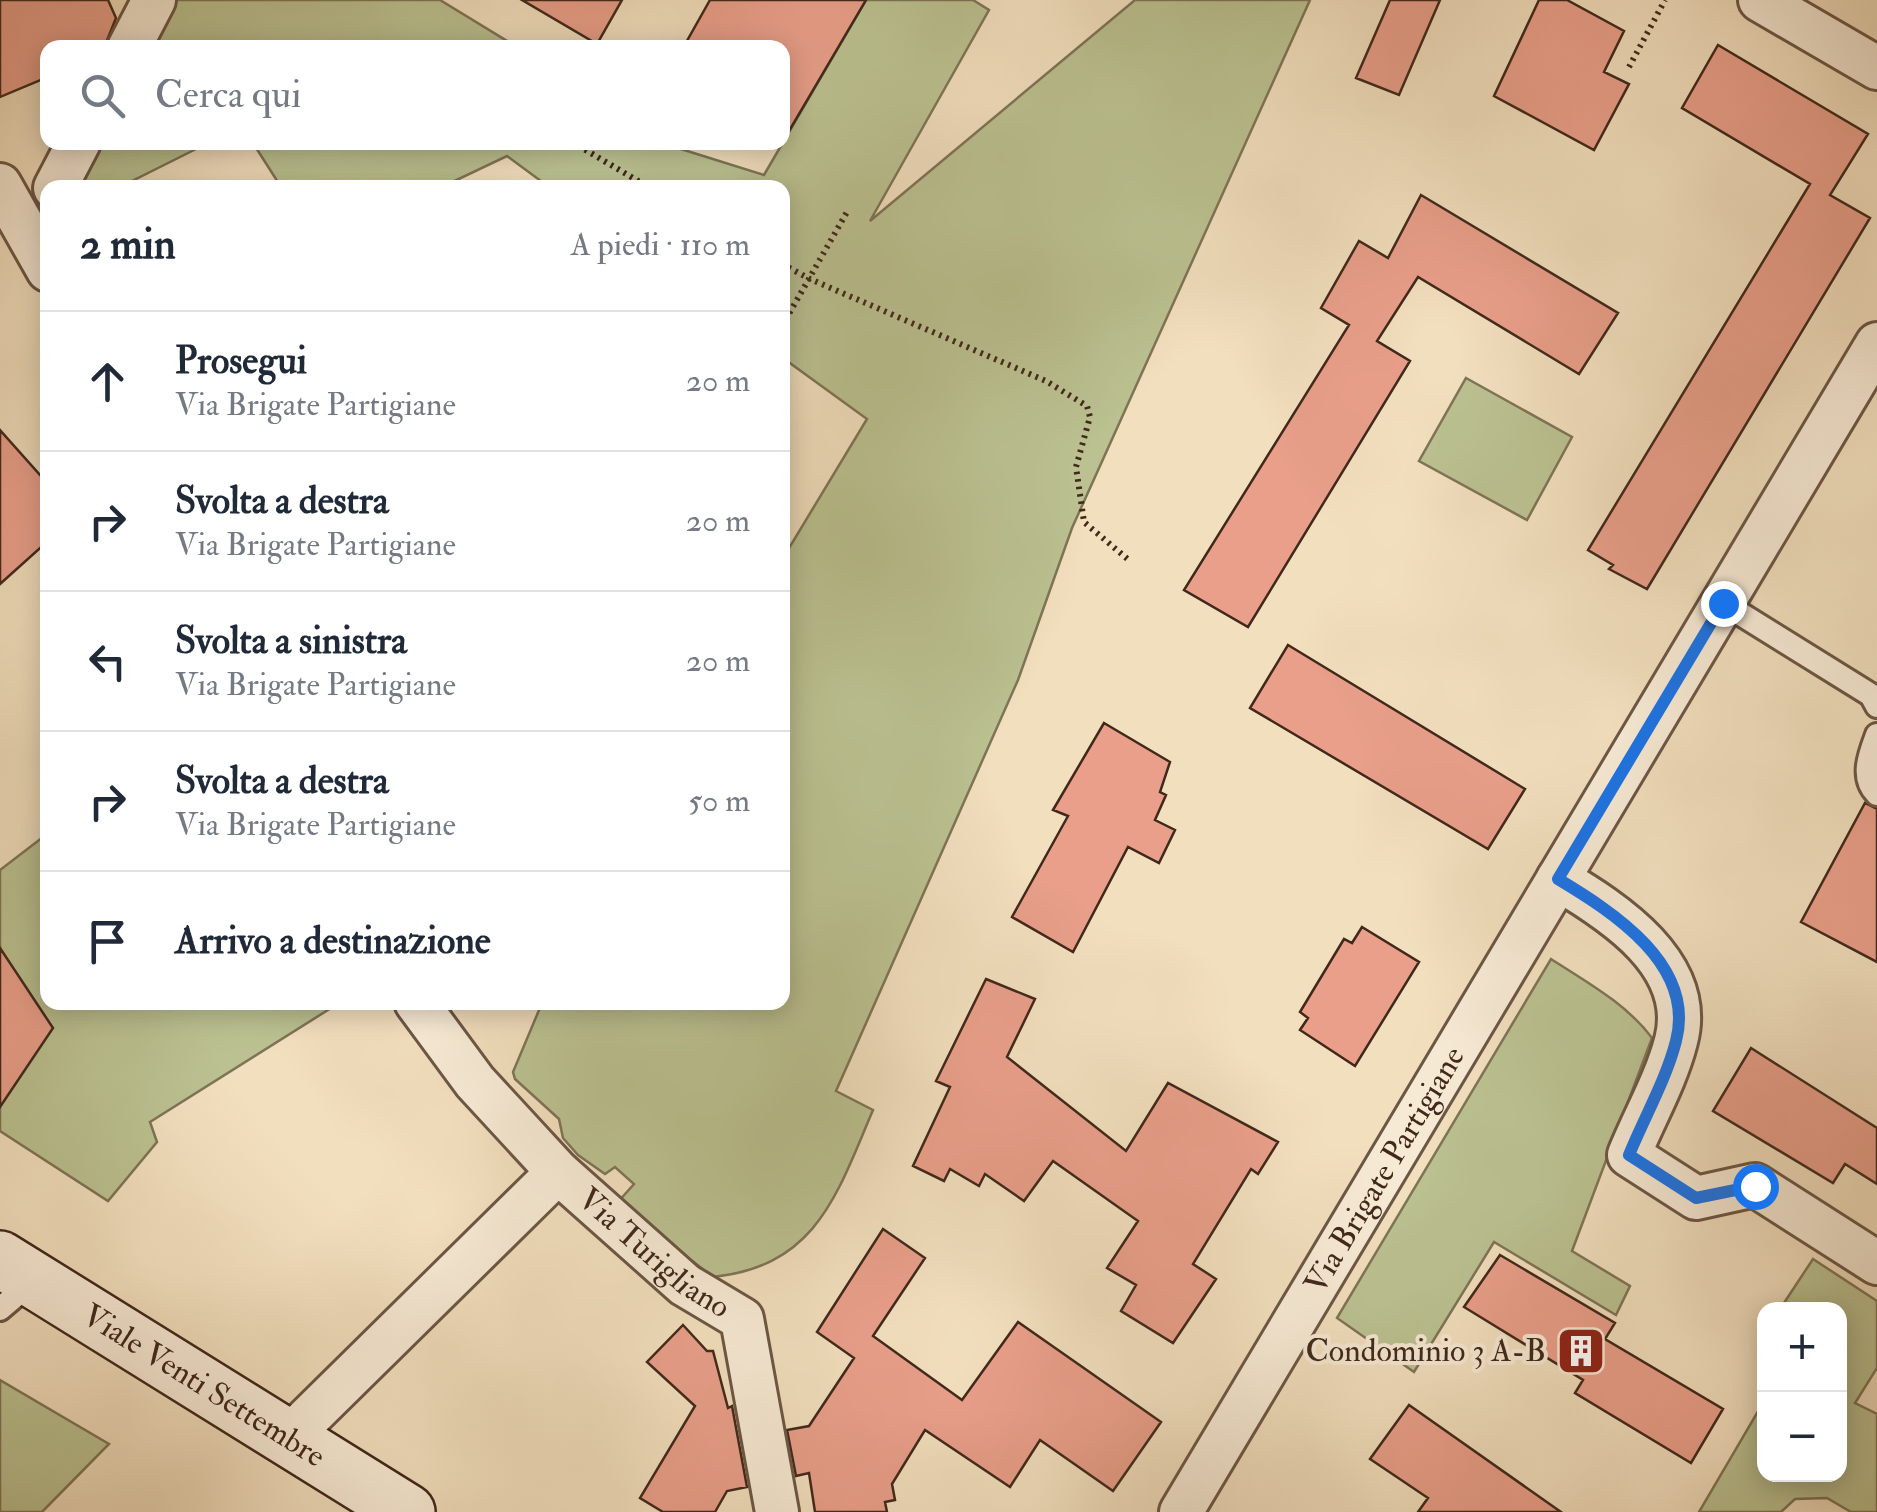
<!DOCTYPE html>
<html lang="it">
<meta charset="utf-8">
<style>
body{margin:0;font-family:"IM FELL Double Pica",serif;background:#f6f6f7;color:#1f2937}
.controls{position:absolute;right:30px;bottom:30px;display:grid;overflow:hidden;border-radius:20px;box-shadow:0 5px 25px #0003}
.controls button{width:90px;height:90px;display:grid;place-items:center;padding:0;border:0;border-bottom:2px solid #e0e1e3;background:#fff;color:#1f2937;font:50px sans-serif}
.stop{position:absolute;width:30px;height:30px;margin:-22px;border:8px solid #1a73e8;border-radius:50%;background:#fff}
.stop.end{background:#1a73e8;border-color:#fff;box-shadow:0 2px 10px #0008}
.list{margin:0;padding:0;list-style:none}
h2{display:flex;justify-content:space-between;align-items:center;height:130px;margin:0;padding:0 40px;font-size:42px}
h2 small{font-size:32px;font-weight:400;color:#747a83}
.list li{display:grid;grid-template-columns:65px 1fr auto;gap:30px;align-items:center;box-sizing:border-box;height:140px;padding:0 40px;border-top:2px solid #e0e1e3}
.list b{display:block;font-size:38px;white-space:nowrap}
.list p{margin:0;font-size:32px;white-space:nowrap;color:#747a83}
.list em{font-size:32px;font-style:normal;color:#747a83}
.icon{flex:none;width:55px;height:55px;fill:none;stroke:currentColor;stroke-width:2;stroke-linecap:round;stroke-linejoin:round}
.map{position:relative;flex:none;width:1877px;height:1512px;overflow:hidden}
.search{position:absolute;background:#fff;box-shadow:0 5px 25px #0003;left:40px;top:40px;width:750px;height:110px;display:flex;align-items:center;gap:25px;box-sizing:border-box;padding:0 35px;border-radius:20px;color:#747a83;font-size:38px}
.panel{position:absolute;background:#fff;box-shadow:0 5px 25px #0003;left:40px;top:180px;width:750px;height:830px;border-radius:20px}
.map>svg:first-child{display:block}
.green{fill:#bbc191;stroke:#7e7456;stroke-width:2.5}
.building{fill:#e99f8a;stroke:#40281b;stroke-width:2.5}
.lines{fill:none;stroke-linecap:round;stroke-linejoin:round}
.service-casing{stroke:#6c5644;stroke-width:28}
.minor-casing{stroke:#6c5644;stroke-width:48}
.secondary-casing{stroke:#40281b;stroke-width:60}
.path{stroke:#40281b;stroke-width:6;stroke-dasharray:2.5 5;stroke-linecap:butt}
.service{stroke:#f7ead5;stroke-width:22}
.minor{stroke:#f7ead5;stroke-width:42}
.secondary{stroke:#f7ead5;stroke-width:55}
.route{stroke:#1a73e8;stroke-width:12}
.labels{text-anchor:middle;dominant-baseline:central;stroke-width:8;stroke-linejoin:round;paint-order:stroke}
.street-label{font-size:32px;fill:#40281b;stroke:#f7ead5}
.poi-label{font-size:32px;fill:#40281b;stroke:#f7ead5;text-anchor:end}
</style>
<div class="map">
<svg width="1877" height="1512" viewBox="0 0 1877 1512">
<rect width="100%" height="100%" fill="#f2dfbe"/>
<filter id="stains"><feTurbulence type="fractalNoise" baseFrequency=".002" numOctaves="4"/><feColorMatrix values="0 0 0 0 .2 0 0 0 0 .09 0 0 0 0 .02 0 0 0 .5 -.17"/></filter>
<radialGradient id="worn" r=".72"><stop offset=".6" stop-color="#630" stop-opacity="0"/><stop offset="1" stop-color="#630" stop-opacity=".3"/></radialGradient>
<!-- green -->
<path class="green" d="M165 0H440L517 47 140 48Z
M866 0H973L989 10 870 221 1135 0H1310L1072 528 1018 680 836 1091 873 1110C837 1194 817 1266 713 1277L617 1203 634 1184 615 1167 605 1174 578 1155 563 1138 559 1119 515 1079 513 1072 542 1003 782 1002 783 558 867 419 783 358 782 188 549 187 507 156 442 187H281L253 143H670L681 149 764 175Z
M90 143H208L120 187H113L110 182 101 187 66 188Z
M1466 378 1572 437 1527 520 1419 461Z
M47 834 48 1002 339 1003 150 1122 157 1142 108 1201 0 1131V870Z
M1551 959C1585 981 1627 1004 1652 1038L1572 1251 1630 1286 1616 1315 1494 1242 1414 1372 1337 1318Z
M1813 1259 1877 1301V1368L1855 1403 1877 1414V1512H1851L1827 1498 1795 1499 1781 1512H1699L1764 1401V1474H1840V1310L1780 1309Z
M0 1380 109 1444 42 1512H0Z"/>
<!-- building -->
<path class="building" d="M0 0H108L116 18 104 48H48V77L0 97Z
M522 0H622L597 44Z
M710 0H866L782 143V48H683Z
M1390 0H1440L1399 95 1356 78Z
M1539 0H1567L1624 31 1604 72 1629 84 1594 150 1494 96Z
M1718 45 1868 134 1830 195 1870 218 1647 589 1609 569 1613 565 1588 550 1810 184 1682 108Z
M1421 195 1618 313 1579 374 1418 277 1377 341 1410 361 1248 627 1184 590 1349 325 1321 308 1359 241 1388 258Z
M0 430 48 484V541L0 584Z
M1288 645 1525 789 1488 849 1250 708Z
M1104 723 1170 762 1160 792 1166 795 1155 820 1175 830 1159 863 1128 847 1073 952 1012 917 1068 816 1053 810Z
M1865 803 1877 809V962L1801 922Z
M1362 927 1419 962 1355 1066 1300 1030 1308 1018 1300 1012 1344 939 1352 943Z
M0 948 53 1028 0 1107Z
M986 979 1035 999 1007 1057 1126 1151 1168 1083 1278 1142 1258 1174 1251 1169 1193 1264 1216 1279 1173 1343 1121 1311 1136 1285 1107 1268 1138 1221 1053 1161 1024 1201 985 1174 979 1186 950 1169 944 1181 913 1166 950 1087 936 1081Z
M1751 1048 1877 1128V1184L1845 1164 1833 1183 1713 1111Z
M883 1229 925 1258 873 1336 962 1400 1018 1322 1161 1422 1113 1491 1040 1440 1010 1487 925 1430 892 1484 895 1500 885 1502 887 1512H815L809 1473 796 1476 787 1430 809 1426 854 1358 817 1332Z
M1500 1255 1615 1323 1605 1339 1723 1409 1691 1463 1575 1393 1583 1380 1464 1307Z
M683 1325 707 1351H713L728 1408 732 1406 747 1487 727 1491 715 1512H663L640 1498 695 1406 647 1362Z
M1409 1405 1561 1512H1418L1428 1498 1370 1459Z"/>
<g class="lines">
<!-- service casing -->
<g class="service-casing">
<path id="service" d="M1723 603 1871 695 1877 706
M1877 735C1870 754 1860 777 1877 794
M0 1309 34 1280"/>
</g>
<!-- minor casing -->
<g class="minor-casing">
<g id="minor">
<path d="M1760 0 1877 68"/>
<path d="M129 48 154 0"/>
<path d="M0 185 48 270"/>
<path d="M55 188 79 142"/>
<path d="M1558 879C1614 912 1696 965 1676 1041 1666 1080 1644 1118 1629 1155L1696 1198 1755 1185 1877 1263"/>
<path id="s1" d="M416 1002 475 1082 558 1172 685 1285 742 1319 777 1512"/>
<path d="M289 1437 558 1172"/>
<path id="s2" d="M1181 1512 1877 344"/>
</g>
</g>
<!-- secondary casing -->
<g class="secondary-casing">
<g id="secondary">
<path id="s3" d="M0 1259 407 1512"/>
</g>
</g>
<!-- path -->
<path class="path" d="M1629 67 1665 0
M572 142 650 188
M782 264 810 279 1046 381 1087 406 1090 417 1076 467 1084 522 1131 562
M782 326 847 212"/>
<!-- service -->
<use href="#service" class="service"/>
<!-- minor -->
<use href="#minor" class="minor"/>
<!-- secondary -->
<use href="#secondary" class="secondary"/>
</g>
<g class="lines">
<!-- route -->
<path class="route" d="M1723 603 1558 879C1613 912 1696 965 1676 1041 1666 1080 1644 1118 1629 1155L1696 1198 1755 1186"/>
</g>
<!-- icons -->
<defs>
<g id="building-square" transform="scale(2.5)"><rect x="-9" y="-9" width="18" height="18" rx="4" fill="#8f2418" stroke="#f7ead5"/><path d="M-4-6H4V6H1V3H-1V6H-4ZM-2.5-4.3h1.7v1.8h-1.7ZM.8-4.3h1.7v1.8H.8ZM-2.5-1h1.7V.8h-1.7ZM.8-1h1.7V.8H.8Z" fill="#fff"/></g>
</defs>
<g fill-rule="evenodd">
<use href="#building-square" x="1581" y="1351"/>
</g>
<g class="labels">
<!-- street labels -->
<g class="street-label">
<text stroke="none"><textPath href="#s2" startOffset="398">Via Brigate Partigiane</textPath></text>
<text stroke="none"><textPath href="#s1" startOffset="348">Via Turigliano</textPath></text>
<text stroke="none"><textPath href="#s3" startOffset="240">Viale Venti Settembre</textPath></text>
</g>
<!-- poi labels -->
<g class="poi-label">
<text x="1546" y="1351">Condominio 3 A-B</text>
</g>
</g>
<rect width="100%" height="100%" filter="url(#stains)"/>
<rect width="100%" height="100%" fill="url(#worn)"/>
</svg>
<div class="controls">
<button>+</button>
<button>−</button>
</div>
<div class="stop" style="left:1755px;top:1186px"></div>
<div class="stop end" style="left:1723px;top:603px"></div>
<div class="search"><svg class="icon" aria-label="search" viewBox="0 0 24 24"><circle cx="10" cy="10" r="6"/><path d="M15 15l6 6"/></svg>Cerca qui</div>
<section class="panel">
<h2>2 min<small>A piedi · 110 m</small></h2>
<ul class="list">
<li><svg class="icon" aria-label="ahead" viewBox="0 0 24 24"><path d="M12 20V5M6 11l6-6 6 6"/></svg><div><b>Prosegui</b><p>Via Brigate Partigiane</p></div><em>20 m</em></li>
<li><svg class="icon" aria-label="right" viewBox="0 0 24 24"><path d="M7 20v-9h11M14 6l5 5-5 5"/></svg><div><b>Svolta a destra</b><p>Via Brigate Partigiane</p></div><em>20 m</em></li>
<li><svg class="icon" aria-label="left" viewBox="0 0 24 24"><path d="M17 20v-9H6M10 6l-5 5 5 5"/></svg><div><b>Svolta a sinistra</b><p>Via Brigate Partigiane</p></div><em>20 m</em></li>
<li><svg class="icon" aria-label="right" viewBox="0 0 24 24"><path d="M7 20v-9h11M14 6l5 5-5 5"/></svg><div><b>Svolta a destra</b><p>Via Brigate Partigiane</p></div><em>50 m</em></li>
<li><svg class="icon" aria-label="arrive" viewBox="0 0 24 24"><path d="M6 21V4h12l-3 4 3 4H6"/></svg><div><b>Arrivo a destinazione</b></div></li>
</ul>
</section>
</div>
